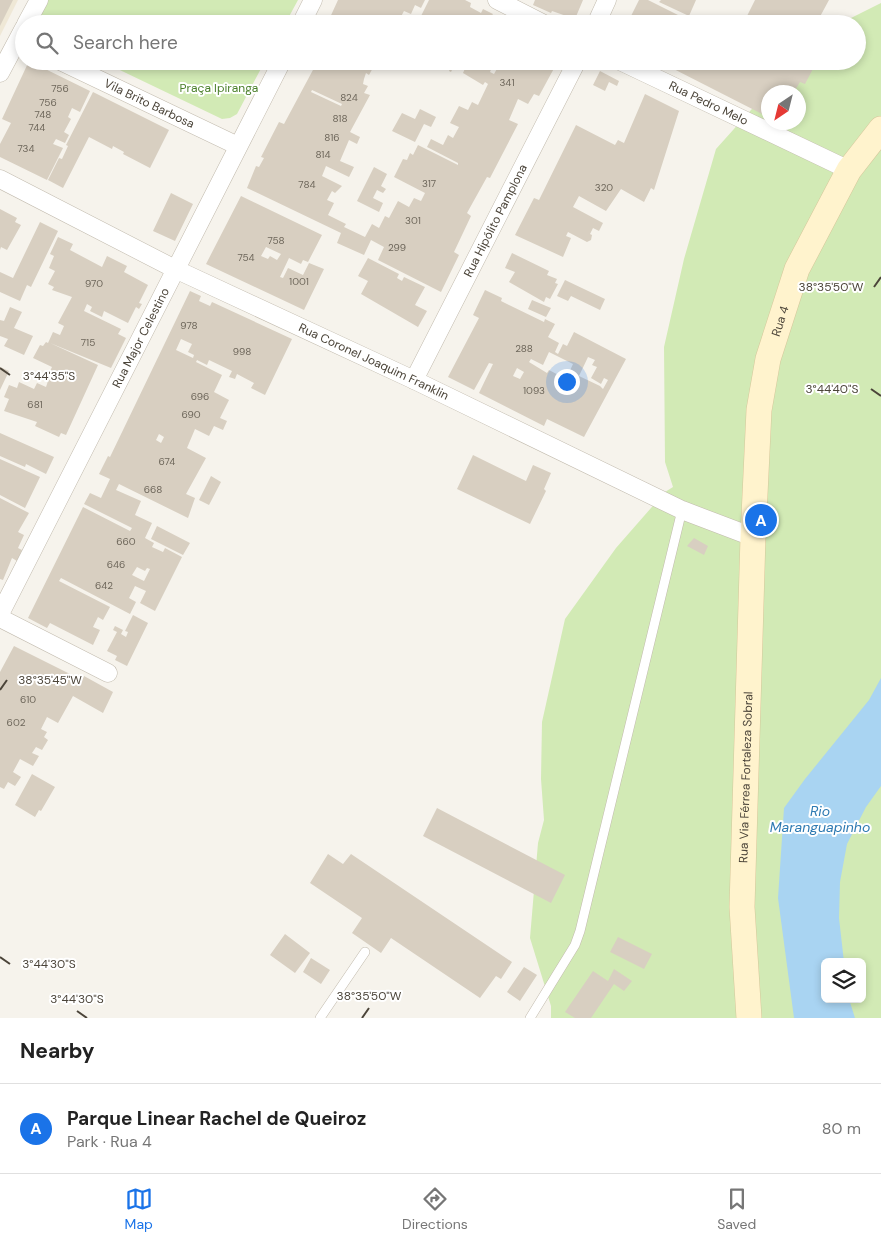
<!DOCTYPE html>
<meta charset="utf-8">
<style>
body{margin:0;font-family:"DM Sans",sans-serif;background:#f6f6f6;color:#222}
.controls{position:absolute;right:15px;bottom:15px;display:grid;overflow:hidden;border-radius:8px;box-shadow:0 2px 8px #0003}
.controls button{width:45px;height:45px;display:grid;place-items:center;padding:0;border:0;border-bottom:1px solid #e0e0e0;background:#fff;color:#222;font:25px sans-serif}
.compass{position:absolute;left:761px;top:85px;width:45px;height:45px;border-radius:50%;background:#fff;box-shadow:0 2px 8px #0003;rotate:215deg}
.you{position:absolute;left:566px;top:381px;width:18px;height:18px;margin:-12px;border:4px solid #fff;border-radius:50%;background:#1a73e8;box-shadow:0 0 0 8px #1a73e833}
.badge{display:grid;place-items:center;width:32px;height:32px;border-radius:50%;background:#1a73e8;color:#fff;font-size:16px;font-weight:700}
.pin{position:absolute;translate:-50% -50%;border:2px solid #fff;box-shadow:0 1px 5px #0006}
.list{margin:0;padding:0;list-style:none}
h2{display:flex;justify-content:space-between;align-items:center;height:65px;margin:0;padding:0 20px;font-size:21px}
h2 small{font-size:16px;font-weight:400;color:#767676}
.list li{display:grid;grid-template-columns:32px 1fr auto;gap:15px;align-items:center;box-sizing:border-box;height:90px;padding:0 20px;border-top:1px solid #e0e0e0}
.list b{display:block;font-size:19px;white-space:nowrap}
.list p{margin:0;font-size:16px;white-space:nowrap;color:#767676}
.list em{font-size:16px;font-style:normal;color:#767676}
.icon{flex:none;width:28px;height:28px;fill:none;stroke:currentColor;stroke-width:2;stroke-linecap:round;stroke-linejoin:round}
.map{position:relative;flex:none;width:881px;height:1018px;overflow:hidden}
.search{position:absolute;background:#fff;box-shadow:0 2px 8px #0003;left:15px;right:15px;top:15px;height:55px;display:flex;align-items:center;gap:12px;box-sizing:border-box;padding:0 18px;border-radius:28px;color:#767676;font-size:19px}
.sheet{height:155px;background:#fff}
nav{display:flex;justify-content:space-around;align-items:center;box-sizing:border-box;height:70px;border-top:1px solid #e0e0e0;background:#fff;font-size:14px;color:#767676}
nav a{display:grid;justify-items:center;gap:2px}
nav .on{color:#1a73e8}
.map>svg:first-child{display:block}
.education{fill:#efe8d6}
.green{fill:#d2eab5;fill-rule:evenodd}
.water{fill:#a9d4f2}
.building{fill:#d8cfc1;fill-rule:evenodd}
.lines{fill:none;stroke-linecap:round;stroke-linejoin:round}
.service-casing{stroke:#c2bbae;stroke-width:10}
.minor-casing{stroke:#c2bbae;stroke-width:19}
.secondary-casing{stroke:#d6c79b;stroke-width:26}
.service{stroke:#fff;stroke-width:9}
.minor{stroke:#fff;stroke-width:18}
.secondary{stroke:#fff3cd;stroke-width:25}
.ticks{fill:none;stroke:#4b4439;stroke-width:2}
.labels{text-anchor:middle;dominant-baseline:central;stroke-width:4;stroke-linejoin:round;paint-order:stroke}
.number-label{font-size:10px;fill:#6e675b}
.park-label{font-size:12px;fill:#4a7f2a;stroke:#fff}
.street-label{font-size:12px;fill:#4b4439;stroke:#fff}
.water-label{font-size:14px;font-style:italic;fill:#2e7ab2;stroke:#fff}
.ticks-label{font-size:12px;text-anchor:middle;fill:#4b4439;stroke:#fff;stroke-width:4;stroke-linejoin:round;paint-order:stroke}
</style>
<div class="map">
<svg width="881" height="1018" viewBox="0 0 881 1018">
<rect width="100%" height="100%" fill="#f6f3ec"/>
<!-- education -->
<path class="education" d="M0 0H18L0 36Z"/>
<!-- green -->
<path class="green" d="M48 0H298L285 24H39L38 19Z
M881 3V1018H551V1006L530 938 538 843 544 820 541 779 542 722 565 619 616 548 665 492 673 487 665 462 664 347 684 259 716 149 795 61H857V24H839ZM768 92H798V122H768ZM825 962H862V999H825Z
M101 61H265L237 114 230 118 222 119Z"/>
<!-- water -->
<path class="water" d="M881 678V786L866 807 847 844 840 882 839 918 844 962H825V999H849L855 1018H794L778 898 784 808 805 779 869 700Z"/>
<!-- building -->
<path class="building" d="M0 0H13L0 26Z
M338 0H425L421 8 415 5 411 14 404 11 397 24H327Z
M429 0H465L471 3 470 7 481 13 483 9 493 14 491 17 503 23 504 20 512 24H417Z
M535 0H583L575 19 552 11 551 13 533 5Z
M639 0H648L692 22 691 24H641L630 18Z
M661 0H696L689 16 659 2Z
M755 0H829L816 24H743Z
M629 19 638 24H626Z
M29 61 90 91 80 112 72 108 68 117 71 119 64 132 69 135 65 143 56 139 53 144 63 148 47 180 0 157V144L11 123 2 119Z
M309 61H383L379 69 374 66 369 75 366 73 364 79 363 84 368 86 364 93 370 95 350 132 360 137 357 144 349 140 340 161 354 167 349 177 326 166 322 176 342 186 335 193 332 191 327 200 334 203 328 215 346 224 344 227 365 237 372 224 379 228 385 216 389 218 398 201 409 207 414 198 421 201 425 193 394 177 403 159 407 160 410 153 413 155 418 145 458 165V163L427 147 431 139 443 145 448 135 453 138 459 127 450 123 459 106 468 110 472 102 478 105 488 84 485 82 483 85 463 73 467 64 461 61H558L539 96 534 94 528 104 518 99 509 120 518 124 490 178 487 177 467 213 471 216 454 252 459 255 441 292 378 260 384 247 371 240 364 255 337 243 341 233 247 188 256 166 259 167 264 158 261 157 279 122 284 124 314 68 307 65ZM493 65 498 67 494 74 490 72ZM312 90 342 104 341 106 311 92Z
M446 61H456L451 72 449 71 452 64Z
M658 61H719L718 63 722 65 724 61H811L809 65 814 67 805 84 800 82 794 92H768V117Z
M600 71 619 81 617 86 609 82 605 91 593 85Z
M93 92 169 130 150 168 123 154 124 152 113 146 112 149 89 137 63 188 48 180 59 158 62 159 68 146 66 145Z
M645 94 679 111 654 190 651 188 644 202 621 189 606 211 579 196 573 207 603 223 599 231 593 228 590 234 592 235 591 240 587 242 568 232 566 236 571 238 563 257 515 235 534 198 539 200 576 125 615 145 618 140 624 143Z
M420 109 436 117 431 127 424 124 415 142 392 131 402 113 415 119Z
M374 167 387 174 381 186 386 189 383 193 377 190 373 198 383 203 379 212 357 201Z
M171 193 193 204 175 241 153 231Z
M241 196 322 235 308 262 303 260 301 264 289 258 280 277 283 278 288 268 303 275 309 263 324 269 304 310 206 264ZM266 247 281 254 277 260 270 256 268 259 261 256Z
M0 209 17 218 15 222 21 225 7 250 1 247 0 250Z
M40 222 58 231 31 287 27 285 20 301 0 292V272L13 278Z
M58 237 73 244 70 250 102 267 107 256 127 266 124 272 148 285 139 303 142 304 139 309 136 307 128 323 104 311 102 317 90 311 92 307 87 304 84 311 121 329 118 334 126 338 111 368 50 343 98 365 66 435 61 433 59 437 35 426 37 422 4 411 9 399 4 397 9 385 17 388 19 382 34 389 37 383 46 387 48 381 46 380 52 367 33 358 40 345 43 346 46 342 48 343 53 332 60 335 64 326 58 323 72 297 52 290 54 287 48 284 55 271 49 268 54 256 50 254Z
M512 253 549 271 547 275 557 279 555 283 558 284 550 299 546 297 544 302 509 282 515 272 505 268Z
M368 258 399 274 397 278 402 281 404 277 425 287 415 305 427 311 418 327 361 294 368 281 358 276Z
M565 280 605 299 600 310 571 296 568 301 557 296Z
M485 290 502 298 501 301 544 322 545 319 555 324 548 337 559 343 555 352 558 354 563 344 567 346 574 332 626 359 584 437 547 419 544 426 479 393 493 364 489 363 474 390 448 377 479 318 473 315ZM549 352 573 364 566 379 549 370 547 373 529 362 531 359 543 365ZM588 357 595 360 592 365 597 367 591 378 601 384 604 378 608 380 603 389 600 386 579 376ZM517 368 524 372 520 379 513 376Z
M190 291 201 296 199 301 210 306 212 302 292 339 265 395 251 388 254 383 237 374 235 379 229 377 232 371 209 360 207 365 197 360 196 362 222 375 214 392 229 400 220 418 227 421 223 430 214 426 209 436 195 429 187 448 206 458 186 494 195 498 188 518 119 484 116 490 141 501 135 515 152 523 145 538 154 543 152 547 163 552 165 548 182 557 155 611 140 603 146 591 135 586 129 598 136 602 130 614 61 578 59 581 110 607 103 620 98 617 93 627 100 630 93 645 50 623 47 628 28 618 83 507 130 531 132 528 84 504 90 493 101 498 110 479 99 474 108 456 110 457ZM181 339 192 344 188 352 194 355 193 358 176 350ZM159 434 164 437 161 443 156 440ZM137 567 145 571 147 568 150 569 144 581 132 575Z
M532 300 551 308 546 317 528 309Z
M10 307 22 312 14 328 33 336 24 355 4 346 8 339 0 336V320L4 321Z
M0 367 9 371 0 390Z
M0 433 54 457 46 474 26 464 25 467 0 456Z
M473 455 526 481 533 465 551 473 544 489 546 491 530 524 457 489Z
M0 459 40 477 25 508 0 495Z
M211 476 221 482 209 505 199 500Z
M0 498 29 513 18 532 24 535 18 548 22 550 17 561 12 558 3 580 0 579Z
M157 526 190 543 183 555 151 539Z
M694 538 708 546 704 555 687 546Z
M133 615 148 623 127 666 115 660 117 656 107 651 117 632 113 630 115 626 123 630 121 634 126 637 128 632 125 631Z
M14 646 82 680 84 676 113 692 103 713 73 696 58 723 47 717 41 729 47 732 44 737 48 740 42 750 36 747 32 753 39 756 33 766 20 759 13 772 21 777 15 786 8 782 4 789 0 787V672Z
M32 774 55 787 41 811 39 810 35 817 15 805Z
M437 808 565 875 551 903 423 836Z
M328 854 343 864 351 854 512 962 501 979 496 976 480 998 391 938 381 953 352 933 362 918 310 883Z
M285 934 310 953 295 973 270 955Z
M618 937 652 954 644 969 610 952Z
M311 958 330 970 321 984 303 972Z
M524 967 537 975 520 1001 507 992Z
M614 969 632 981 624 991 614 984 591 1018H575L565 1012 593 971 608 981Z"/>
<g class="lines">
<!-- service casing -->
<g class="service-casing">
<path id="service" d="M320 1018 365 952
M530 1018 575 945 580 931 682 510"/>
</g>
<!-- minor casing -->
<g class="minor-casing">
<g id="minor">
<path d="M497 0 544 24"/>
<path d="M26 24 39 0"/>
<path d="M301 24 313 0"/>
<path d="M596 24 607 0"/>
<path id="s1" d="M60 61 238 146"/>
<path id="s2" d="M620 61 849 170"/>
<path d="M0 73 24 28"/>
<path id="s3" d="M0 179 175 269 414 380 682 510 753 537"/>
<path id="s4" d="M414 380 577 61"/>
<path id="s5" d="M0 614 282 61"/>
<path d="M0 618 108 673"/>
</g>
</g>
<!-- secondary casing -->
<g class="secondary-casing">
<g id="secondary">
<path id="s6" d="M749 1018 742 907 753 537 759 410 768 359 797 269 849 170 881 129"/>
</g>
</g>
<!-- service -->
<use href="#service" class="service"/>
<!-- minor -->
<use href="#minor" class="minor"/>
<!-- secondary -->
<use href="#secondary" class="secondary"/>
</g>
<!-- ticks -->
<path class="ticks" d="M874 287 881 277M0 368 10 375M871 389 881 396M0 690 7 680M0 957 10 964M77 1011 87 1018M362 1018 369 1008"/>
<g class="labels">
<!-- number labels -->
<g class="number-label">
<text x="507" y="82">341</text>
<text x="60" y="88">756</text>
<text x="349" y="97">824</text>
<text x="48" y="102">756</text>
<text x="43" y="114">748</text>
<text x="340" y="118">818</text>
<text x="37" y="127">744</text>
<text x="332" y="137">816</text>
<text x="26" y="148">734</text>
<text x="323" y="154">814</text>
<text x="429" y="183">317</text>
<text x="307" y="184">784</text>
<text x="604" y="187">320</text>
<text x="413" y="220">301</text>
<text x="276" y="240">758</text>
<text x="397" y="247">299</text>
<text x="246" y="257">754</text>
<text x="299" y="281">1001</text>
<text x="94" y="283">970</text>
<text x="189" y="325">978</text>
<text x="88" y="342">715</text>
<text x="524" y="348">288</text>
<text x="242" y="351">998</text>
<text x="534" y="390">1093</text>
<text x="200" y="396">696</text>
<text x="35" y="404">681</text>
<text x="191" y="414">690</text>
<text x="167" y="461">674</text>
<text x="153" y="489">668</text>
<text x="126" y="541">660</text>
<text x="116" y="564">646</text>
<text x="104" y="585">642</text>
<text x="28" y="699">610</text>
<text x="16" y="722">602</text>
</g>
<!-- park labels -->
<g class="park-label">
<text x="219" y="88">Praça Ipiranga</text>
</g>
<!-- street labels -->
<g class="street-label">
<text stroke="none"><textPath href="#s1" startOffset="99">Vila Brito Barbosa</textPath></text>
<text stroke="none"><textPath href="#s2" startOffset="98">Rua Pedro Melo</textPath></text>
<text stroke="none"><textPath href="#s4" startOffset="179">Rua Hipólito Pamplona</textPath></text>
<text stroke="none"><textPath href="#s6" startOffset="700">Rua 4</textPath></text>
<text stroke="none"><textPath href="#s5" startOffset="310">Rua Major Celestino</textPath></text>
<text stroke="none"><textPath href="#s3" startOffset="416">Rua Coronel Joaquim Franklin</textPath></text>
<text stroke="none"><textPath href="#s6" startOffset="241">Rua Via Férrea Fortaleza Sobral</textPath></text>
</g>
<!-- water labels -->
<g class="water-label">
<text x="820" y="811">Rio<tspan x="820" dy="16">Maranguapinho</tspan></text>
</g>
</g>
<g class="ticks-label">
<text x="831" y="291">38°35'50"W</text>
<text x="49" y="380">3°44'35"S</text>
<text x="832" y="393">3°44'40"S</text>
<text x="50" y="684">38°35'45"W</text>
<text x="49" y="968">3°44'30"S</text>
<text x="369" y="1000">38°35'50"W</text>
<text x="77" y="1003">3°44'30"S</text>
</g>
</svg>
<div class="controls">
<button><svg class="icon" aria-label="layers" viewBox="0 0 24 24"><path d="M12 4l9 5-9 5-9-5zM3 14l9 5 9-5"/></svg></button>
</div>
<svg class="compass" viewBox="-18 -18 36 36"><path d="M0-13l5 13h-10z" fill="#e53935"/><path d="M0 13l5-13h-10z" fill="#767676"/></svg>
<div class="you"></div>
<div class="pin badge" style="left:761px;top:520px">A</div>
<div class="search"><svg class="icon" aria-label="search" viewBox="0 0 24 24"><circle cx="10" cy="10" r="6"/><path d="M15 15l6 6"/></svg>Search here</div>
</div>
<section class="sheet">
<h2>Nearby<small></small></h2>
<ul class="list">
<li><span class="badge">A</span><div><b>Parque Linear Rachel de Queiroz</b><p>Park · Rua 4</p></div><em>80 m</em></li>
</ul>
</section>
<nav>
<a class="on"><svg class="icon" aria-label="map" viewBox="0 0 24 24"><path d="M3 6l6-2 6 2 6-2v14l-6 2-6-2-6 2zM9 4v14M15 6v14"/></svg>Map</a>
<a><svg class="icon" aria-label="directions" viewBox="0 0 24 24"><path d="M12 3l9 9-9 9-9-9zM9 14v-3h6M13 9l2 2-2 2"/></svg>Directions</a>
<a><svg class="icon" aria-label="saved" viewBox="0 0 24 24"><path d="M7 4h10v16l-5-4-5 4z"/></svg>Saved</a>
</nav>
